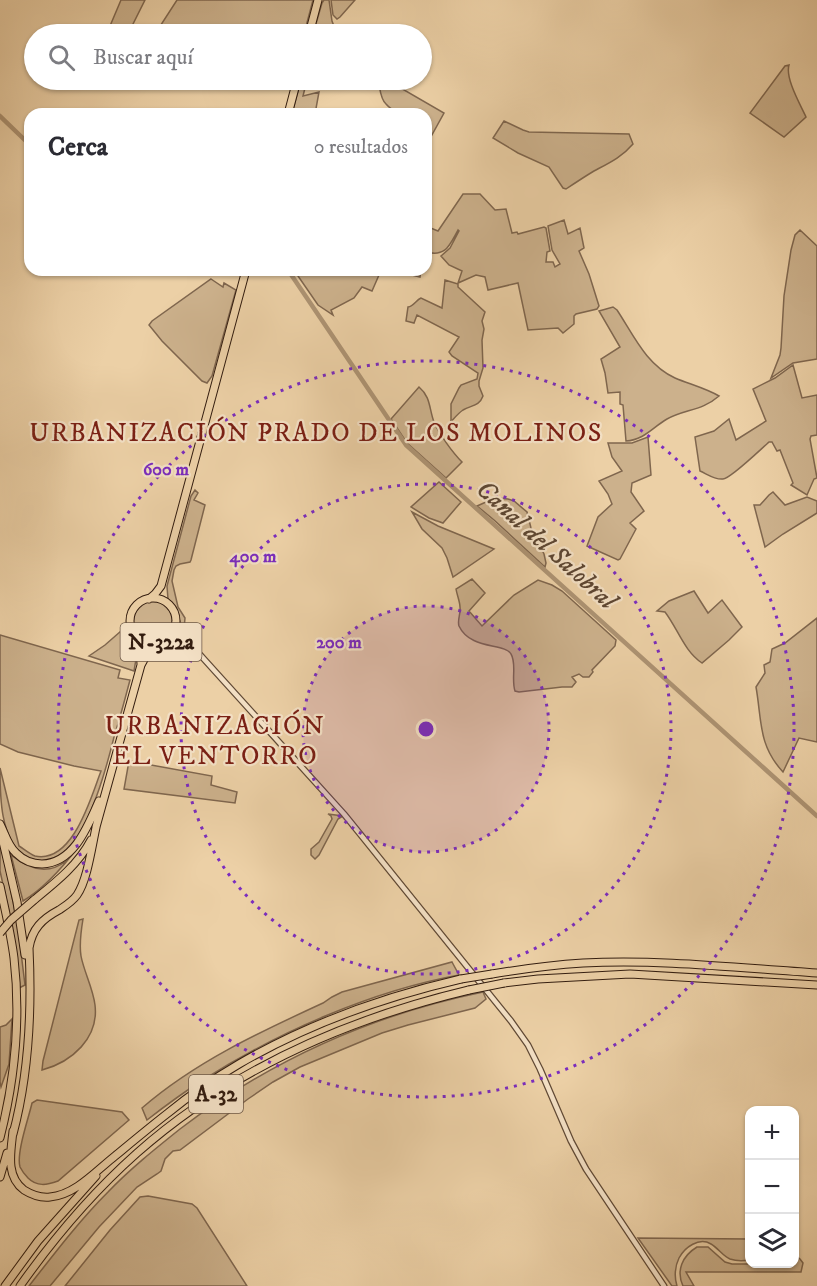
<!DOCTYPE html>
<html lang="es">
<meta charset="utf-8">
<style>
body{margin:0;font-family:"IM FELL DW Pica",serif;background:#f7f7f7;color:#2b2b33}
.controls{position:absolute;right:18px;bottom:18px;display:grid;overflow:hidden;border-radius:12px;box-shadow:0 2px 4px #0004}
.controls button{width:54px;height:54px;display:grid;place-items:center;padding:0;border:0;border-bottom:2px solid #e1e1e2;background:#fff;color:#2b2b33;font:30px sans-serif}
.list{margin:0;padding:0;list-style:none}
h2{display:flex;justify-content:space-between;align-items:center;height:78px;margin:0;padding:0 24px;font-size:26px}
h2 small{font-size:20px;font-weight:400;color:#7c7c81}
.icon{flex:none;width:33px;height:33px;fill:none;stroke:currentColor;stroke-width:2;stroke-linecap:round;stroke-linejoin:round}
.map{position:relative;flex:none;width:817px;height:1286px;overflow:hidden}
.search{position:absolute;background:#fff;box-shadow:0 2px 4px #0004;left:24px;top:24px;width:408px;height:66px;display:flex;align-items:center;gap:15px;box-sizing:border-box;padding:0 21px;border-radius:33px;color:#7c7c81;font-size:22px}
.panel{position:absolute;background:#fff;box-shadow:0 2px 4px #0004;left:24px;top:108px;width:408px;height:168px;border-radius:18px}
.map>svg:first-child{display:block}
.green{fill:#ccb18c;stroke:#7f664e;stroke-width:1.5}
.lines{fill:none;stroke-linecap:round;stroke-linejoin:round}
.canal{stroke:#ad9373;stroke-width:4.5}
.minor-casing{stroke:#604935;stroke-width:7}
.highway-casing{stroke:#321c0f;stroke-width:9}
.minor{stroke:#f3e0c5;stroke-width:4.5}
.highway{stroke:#ecd0a6;stroke-width:7}
.highway-bridge-casing{stroke:#321c0f;stroke-width:9;stroke-linecap:butt}
.highway-bridge{stroke:#ecd0a6;stroke-width:7}
.ring{fill:none;stroke:#7b2cbf;stroke-width:3;stroke-dasharray:3 6}
.labels{text-anchor:middle;dominant-baseline:central;stroke-width:4.5;stroke-linejoin:round;paint-order:stroke}
.shield{fill:#f3e0c5;stroke:#6c5746;stroke-width:1.5}
.shield-label{font-size:22px;font-weight:bold;fill:#321c0f}
.neighbourhood-label{font-size:26px;letter-spacing:1.5px;fill:#7a1f14;stroke:#f3e0c5}
.water-label{font-size:26px;font-style:italic;fill:#5d4632;stroke:#f3e0c5}
.centre{fill:#7b2cbf;stroke:#f3e0c5;stroke-width:3}
.ring-label{font-size:18px;text-anchor:middle;font-weight:bold;fill:#7b2cbf;stroke:#f3e0c5;stroke-width:4.5;stroke-linejoin:round;paint-order:stroke}
</style>
<div class="map">
<svg width="817" height="1286" viewBox="0 0 817 1286">
<rect width="100%" height="100%" fill="#ecd0a6"/>
<filter id="stains"><feTurbulence type="fractalNoise" baseFrequency=".00333" numOctaves="4"/><feColorMatrix values="0 0 0 0 .2 0 0 0 0 .09 0 0 0 0 .02 0 0 0 .5 -.17"/></filter>
<radialGradient id="worn" r=".72"><stop offset=".6" stop-color="#630" stop-opacity="0"/><stop offset="1" stop-color="#630" stop-opacity=".3"/></radialGradient>
<!-- green -->
<path class="green" d="M121 0H145L128 34H113L110 26Z
M177 0H313L304 34H155Z
M324 0H329L332 21 337 34H313L322 3Z
M331 0H355L340 17 337 19 333 15Z
M789 65C785 78 800 104 806 117L784 137 750 113 785 66Z
M301 80H307L303 96 319 92 315 114H292Z
M378 80H387L444 113 428 142 426 141V114H398C394 110 389 108 386 104 380 99 380 87 378 80Z
M504 121 523 130 529 132 629 134 633 144C622 157 609 163 594 171 584 177 575 183 566 189L563 188 549 167 518 153 493 138Z
M463 194H480L495 210 506 209 512 233 517 232 518 234 544 227 546 228 550 251 547 252 546 262H553L555 267 560 264 552 250 548 226 564 220 568 234 580 228 584 248 579 251 589 274 599 306 597 309 576 314 574 316V324L563 333 558 328 528 330 518 283 488 290 485 277 476 275 458 283 462 271 449 265 441 256 450 248 459 231 458 230C449 246 446 257 426 252V226L438 231Z
M800 230 817 246V359L793 363 771 378 780 355 781 348 784 296 791 250 795 235Z
M308 270H421L420 277 400 272 399 274 379 275 372 291 362 287 354 298 331 310 333 315 318 305 298 276V274Z
M211 279 223 287 224 283 236 290 212 376 207 383 202 381 162 341 149 325 152 321Z
M445 280 458 284V287L485 312 482 321 484 329 482 340 483 368 479 381V386L483 396C479 407 471 405 463 410 457 414 453 420 448 425L451 421V404L459 388 461 385 477 379 478 373 452 356 449 352 459 337 417 315 414 323 406 321 408 307C414 306 416 300 421 298L442 308Z
M613 307 617 310C633 334 646 365 675 378 689 384 705 388 719 396 702 411 685 409 667 419 653 427 644 440 626 441L623 405 620 404V392L608 393 605 373 601 359 620 347 599 311Z
M793 365 802 398 817 395V435L811 436 810 439 817 478 814 479 807 495 791 485 793 483 780 450 777 451 772 442H769C761 449 730 479 723 479 715 480 707 474 700 471L695 437 714 431 729 419 736 440 766 421 753 389 775 378Z
M419 387C431 397 429 409 434 422 439 434 453 453 462 462L446 478 407 443 391 419Z
M648 437 651 475 632 483 631 492 644 511 630 523 636 529 620 559 618 560 587 546 598 517 612 504 608 494 599 481 622 471 612 457 608 443H632Z
M439 482 461 502 443 523 429 518 411 507Z
M195 490 198 493 194 500 205 505 191 560 190 562 180 564 176 566 174 570 172 581 178 607 185 618 184 629 181 625 175 607 168 599 167 586 191 496Z
M773 492 785 505 807 497 817 501V513L783 534 765 547 754 505H760L769 495Z
M495 498 508 499 514 501 527 512 531 528 544 554 546 563 545 567 494 520 477 506Z
M412 512 438 526 494 549 453 577 447 558 442 548 422 529Z
M472 579 485 593 469 611 482 626 514 595 538 580 552 585 562 591 616 640 615 646 592 670 593 672 589 677H583L579 674 572 677 576 682 572 687H562L519 692 515 691C511 679 517 664 511 654 505 643 470 650 459 626 457 620 461 614 460 607 460 602 457 595 456 589Z
M694 591 708 613 722 600 742 627 729 640 702 663C684 651 678 629 665 612L657 611 669 601Z
M133 621a20 20 0 1 1 40 0a20 20 0 1 1-40 0Z
M817 618V742L799 738 783 772C758 745 762 721 756 687L765 673 764 665 770 662 772 649 785 643Z
M121 631C139 635 137 657 134 671L89 656 105 645Z
M0 635 120 670 118 678 130 680C125 699 120 718 114 737 106 769 78 888 25 856 0 839 0 796 0 768L19 846C24 849 30 854 35 856 73 864 91 797 101 771L74 766 18 752 0 744Z
M129 761 212 776 211 785 237 792 235 803 124 789Z
M328 814 343 816 338 819 319 855 315 859 311 855V849L319 842 332 819 331 816Z
M0 840 15 911 10 916 0 871Z
M79 846C63 867 45 888 23 901L11 855C27 868 47 876 66 861 71 857 75 851 79 846Z
M83 919C81 931 79 944 81 956 84 972 93 988 95 1005 99 1038 72 1062 42 1070L43 1061 79 920Z
M17 920 25 985 19 988 11 925Z
M452 962 459 975C372 991 278 1032 203 1080 184 1092 165 1106 147 1120L142 1108C195 1062 260 1032 323 1003L332 997 342 992Z
M483 992 486 999 475 1008 408 1025 382 1033 300 1067 273 1082 248 1099 180 1150 173 1151 165 1159 161 1171 157 1174 137 1187 99 1227 50 1286H29C54 1254 79 1221 108 1192 130 1169 155 1149 180 1129 271 1060 371 1015 483 992Z
M12 1019 9 1064 1 1087 0 1082V1027L6 1025Z
M37 1100 122 1112 129 1120 58 1181C47 1185 37 1187 28 1178 25 1175 22 1171 20 1167 16 1153 29 1117 32 1103Z
M148 1196 192 1204 197 1208 247 1286H65L110 1230 140 1197Z
M638 1238 749 1239V1260C743 1261 736 1261 730 1259 723 1256 718 1248 711 1244 699 1237 685 1247 679 1258 675 1266 674 1277 677 1286H672Z
M697 1247H708L725 1262 732 1264H794L795 1255 800 1259 803 1263 801 1272H686L694 1286H683C676 1271 682 1256 697 1247Z"/>
<g class="lines">
<!-- canal -->
<path class="canal" d="M0 116 30 145
M288 270 406 445 817 816"/>
<!-- minor casing -->
<g class="minor-casing">
<path id="minor" d="M175 622 184 637 344 814 511 1021 528 1045 540 1069 571 1141 586 1169 664 1286
M164 641 180 640 187 643"/>
</g>
<!-- highway casing -->
<g class="highway-casing">
<path id="highway" d="M309 34 318 0
M288 114 297 80
M130 621a23 23 0 1 1 46 0a23 23 0 1 1-46 0Z
M149 599 155 594 161 586 246 270
M135 637 140 647 141 664
M0 824C5 834 8 846 16 853 23 860 32 864 42 864 74 863 88 826 99 801
M96 827 141 665 148 652 160 643
M1 833 17 902 25 955
M0 886C5 910 11 934 14 958 21 1019 15 1079 0 1138
M34 900C55 883 78 865 91 840
M492 974C522 969 552 965 583 963 661 959 739 968 817 973
M504 983 538 979 630 974 817 985
M13 1131C11 1151 5 1176 24 1190 32 1195 41 1198 50 1197 75 1195 96 1171 115 1156 132 1142 150 1127 168 1113 190 1095 215 1078 239 1064 308 1024 383 997 461 979
M13 1134C29 1074 32 1010 29 948 32 929 42 919 59 910 65 906 72 902 77 895 88 879 92 844 97 823
M0 1177 7 1153
M5 1286 38 1241 96 1176
M20 1286C54 1238 93 1192 137 1153 232 1069 347 1019 469 990"/>
</g>
<!-- minor -->
<use href="#minor" class="minor"/>
<!-- highway -->
<use href="#highway" class="highway"/>
<!-- highway-bridge casing -->
<g class="highway-bridge-casing">
<path id="highway-bridge" d="M0 933 11 920 34 900
M461 979 492 974
M469 990 504 983"/>
</g>
<!-- highway-bridge -->
<use href="#highway-bridge" class="highway-bridge"/>
</g>
<!-- distance rings -->
<circle cx="426" cy="729" r="123" fill="#7b2cbf" fill-opacity=".12"/>
<g class="ring">
<circle cx="426" cy="729" r="123"/>
<circle cx="426" cy="729" r="245"/>
<circle cx="426" cy="729" r="368"/>
</g>
<g class="labels">
<!-- shield labels -->
<g class="shield">
<rect x="120.5" y="623" width="81" height="38" rx="4.5"/>
<rect x="189" y="1075" width="54" height="38" rx="4.5"/>
</g>
<g class="shield-label">
<text x="161" y="642">N-322a</text>
<text x="216" y="1094">A-32</text>
</g>
<!-- neighbourhood labels -->
<g class="neighbourhood-label">
<text x="316" y="433">URBANIZACIÓN PRADO DE LOS MOLINOS</text>
<text x="215" y="726">URBANIZACIÓN<tspan x="215" dy="30">EL VENTORRO</tspan></text>
</g>
<!-- water labels -->
<g class="water-label">
<text transform="translate(546 545) rotate(42)">Canal del Salobral</text>
</g>
</g>
<circle cx="426" cy="729" r="9" class="centre"/>
<g class="ring-label">
<text x="166" y="475">600 m</text>
<text x="253" y="562">400 m</text>
<text x="339" y="648">200 m</text>
</g>
<rect width="100%" height="100%" filter="url(#stains)"/>
<rect width="100%" height="100%" fill="url(#worn)"/>
</svg>
<div class="controls">
<button>+</button>
<button>−</button>
<button><svg class="icon" aria-label="layers" viewBox="0 0 24 24"><path d="M12 4l9 5-9 5-9-5zM3 14l9 5 9-5"/></svg></button>
</div>
<div class="search"><svg class="icon" aria-label="search" viewBox="0 0 24 24"><circle cx="10" cy="10" r="6"/><path d="M15 15l6 6"/></svg>Buscar aquí</div>
<section class="panel">
<h2>Cerca<small>0 resultados</small></h2>
<ul class="list">
</ul>
</section>
</div>
